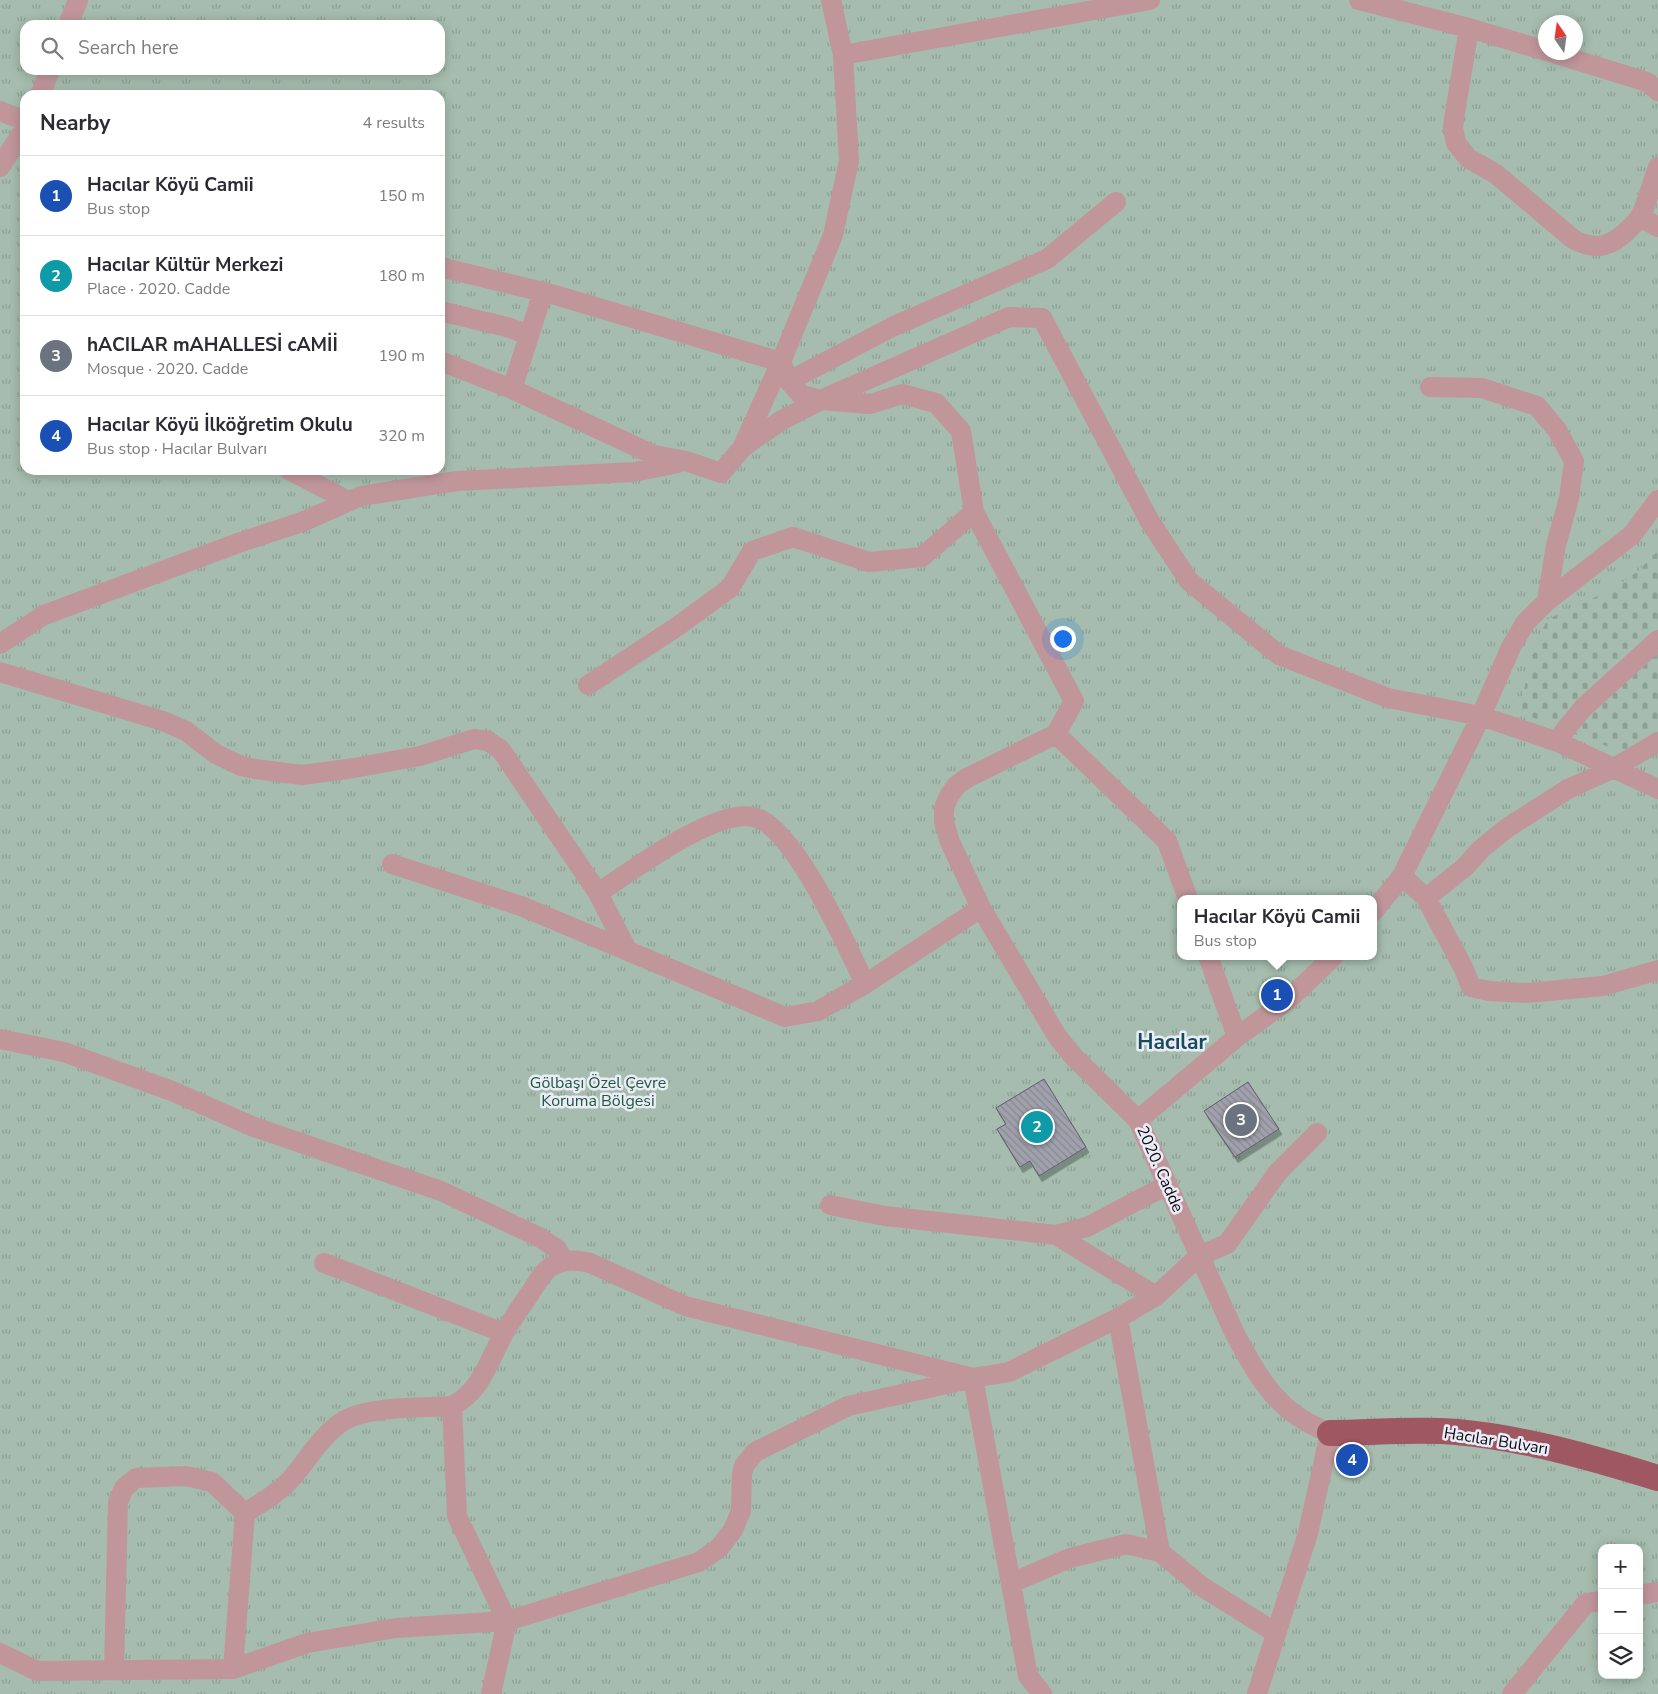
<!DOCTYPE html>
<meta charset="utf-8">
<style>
body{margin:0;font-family:"Nunito Sans",sans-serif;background:#f7f7f7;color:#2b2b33}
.controls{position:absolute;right:15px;bottom:15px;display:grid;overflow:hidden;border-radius:10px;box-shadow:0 2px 12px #0003}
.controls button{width:45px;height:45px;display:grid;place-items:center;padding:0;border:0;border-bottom:1px solid #e1e1e2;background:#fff;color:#2b2b33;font:25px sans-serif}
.compass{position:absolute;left:1538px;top:15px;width:45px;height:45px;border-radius:50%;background:#fff;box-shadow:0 2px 12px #0003;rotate:347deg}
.you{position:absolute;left:1062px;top:638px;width:18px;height:18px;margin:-12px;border:4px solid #fff;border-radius:50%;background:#1a73e8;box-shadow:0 0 0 8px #1a73e833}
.badge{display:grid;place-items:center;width:32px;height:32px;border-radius:50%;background:#ea580c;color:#fff;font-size:16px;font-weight:700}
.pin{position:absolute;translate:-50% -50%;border:2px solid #fff;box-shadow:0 1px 5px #0006}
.popup{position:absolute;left:1177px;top:895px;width:200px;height:65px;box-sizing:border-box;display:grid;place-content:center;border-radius:10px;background:#fff;filter:drop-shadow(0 1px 4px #0005);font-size:16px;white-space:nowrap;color:#7c7c81}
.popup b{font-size:19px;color:#2b2b33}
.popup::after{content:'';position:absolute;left:50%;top:100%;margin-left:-10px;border:10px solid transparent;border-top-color:#fff}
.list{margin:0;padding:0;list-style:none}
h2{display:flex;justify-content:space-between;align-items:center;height:65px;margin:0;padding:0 20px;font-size:21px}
h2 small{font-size:16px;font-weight:400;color:#7c7c81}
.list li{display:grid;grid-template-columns:32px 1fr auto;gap:15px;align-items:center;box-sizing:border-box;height:80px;padding:0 20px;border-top:1px solid #e1e1e2}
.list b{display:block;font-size:19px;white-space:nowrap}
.list p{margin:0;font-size:16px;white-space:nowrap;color:#7c7c81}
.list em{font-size:16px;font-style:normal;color:#7c7c81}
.icon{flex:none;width:28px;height:28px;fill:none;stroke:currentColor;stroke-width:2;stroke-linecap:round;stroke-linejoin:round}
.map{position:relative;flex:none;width:1658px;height:1694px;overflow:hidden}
.search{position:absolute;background:#fff;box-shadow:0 2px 12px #0003;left:20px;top:20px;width:425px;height:55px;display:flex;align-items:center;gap:12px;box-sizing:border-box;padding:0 18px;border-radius:15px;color:#7c7c81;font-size:19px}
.panel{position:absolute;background:#fff;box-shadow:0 2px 12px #0003;left:20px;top:90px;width:425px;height:385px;border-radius:15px}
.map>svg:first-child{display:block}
.grass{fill:url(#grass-tufts);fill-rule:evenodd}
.cemetery{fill:url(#cemetery-stones)}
.building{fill:url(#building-back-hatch);stroke:#5d5d67;filter:url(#shadow)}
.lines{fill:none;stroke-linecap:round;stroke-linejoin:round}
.minor{stroke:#c0969b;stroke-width:20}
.major{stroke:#9f5762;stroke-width:26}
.labels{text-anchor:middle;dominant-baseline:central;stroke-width:5;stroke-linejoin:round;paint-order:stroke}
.park-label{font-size:16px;fill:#1b5a3a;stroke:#ebecf7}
.street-label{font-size:16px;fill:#0b0b0e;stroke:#ebecf7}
.district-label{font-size:21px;font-weight:bold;fill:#164c5a;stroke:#ebecf7}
</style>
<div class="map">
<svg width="1658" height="1694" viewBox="0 0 1658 1694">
<defs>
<pattern id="grass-tufts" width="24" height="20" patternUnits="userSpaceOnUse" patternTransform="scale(1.25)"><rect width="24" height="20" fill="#a5bcae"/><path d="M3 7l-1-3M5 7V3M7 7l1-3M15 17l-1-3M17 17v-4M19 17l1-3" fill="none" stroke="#8da094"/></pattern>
<pattern id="cemetery-stones" width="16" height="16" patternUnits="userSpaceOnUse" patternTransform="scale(1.25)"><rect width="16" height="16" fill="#a5bcae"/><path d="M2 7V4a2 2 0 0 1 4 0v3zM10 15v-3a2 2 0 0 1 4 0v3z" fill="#8da094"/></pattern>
<pattern id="building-back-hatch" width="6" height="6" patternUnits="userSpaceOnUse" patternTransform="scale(1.25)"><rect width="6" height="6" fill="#a0a1ac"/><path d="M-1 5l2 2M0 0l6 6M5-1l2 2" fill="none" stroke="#888993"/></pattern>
<filter id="shadow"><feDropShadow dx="3" dy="5.5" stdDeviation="0" flood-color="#0004"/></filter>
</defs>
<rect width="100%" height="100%" fill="#dedfea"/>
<!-- grass -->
<path class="grass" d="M0 0H1658V1694H0ZM1546 22H1576V52H1546ZM25 25H440V70H25ZM25 95H440V470H25ZM1181 899H1373V956H1181ZM1602 1548H1639V1675H1602Z"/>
<!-- cemetery -->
<path class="cemetery" d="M1658 551V733L1625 753 1518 712 1537 640 1548 619 1613 589 1638 571Z"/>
<!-- building -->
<path class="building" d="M1044 1079 1086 1147 1039 1176 1030 1161 1020 1167 997 1129 1006 1124 996 1108Z
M1248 1082 1279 1129 1235 1157 1204 1111Z"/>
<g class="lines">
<!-- minor -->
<path class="minor" d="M1359 0 1469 28 1546 51
M68 25 78 0
M1469 28 1454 119 1453 128 1456 143 1468 158 1496 174 1573 239C1597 252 1613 246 1631 227 1635 223 1639 219 1641 215 1648 200 1652 183 1658 167
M1550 52 1647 82 1658 91
M843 55 1150 0
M40 95 50 70
M0 111 25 121
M0 167 25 128
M1640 217 1658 227
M440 267 555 295 781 362 789 381 801 395 821 400 870 404 902 394 936 403 961 431 974 512 1074 701 1056 734 967 778 957 785 949 796 944 808V822L950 842 981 908 1057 1036 1073 1056 1138 1120 1235 1334C1261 1382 1278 1413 1330 1433L1308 1533 1257 1694
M440 311 507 327 529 335
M440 361 512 389 654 455 686 461 721 473 743 447 782 420 821 400 1009 317 1042 318 1149 520 1189 581 1279 655 1388 698 1481 716 1558 742 1658 789
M789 381 892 327 1047 259 1116 202
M1430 387 1482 388 1537 406 1557 430 1574 461 1569 498 1556 545 1547 601
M512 389 543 292
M743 446 781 362 833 235 849 161 843 55 831 0
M289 470 341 497 344 503
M0 644 44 615 241 542 302 522 361 496 457 481 634 472 678 463
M0 672 163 721 186 731 216 754 241 766 255 769 302 775 354 768 420 756 474 739 488 741 501 750 598 893 627 950
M588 685 678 626 730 588 752 551 793 537 869 562 922 557 974 512
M1056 734 1167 841 1188 899
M1558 742 1565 730 1583 708 1658 640
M392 864 521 906 785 1017 818 1011 865 984 981 908
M1402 876 1426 898 1464 969 1471 987 1489 991 1527 993 1603 986 1658 970
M598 893C632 871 713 809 753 817 793 824 848 948 865 984
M1426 898 1465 867 1481 849 1507 828 1568 789 1614 768 1658 742
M1373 912 1402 876 1481 716 1511 647 1525 623 1547 601 1632 535 1658 500
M1208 956 1237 1037
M0 1039 64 1052 172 1091 254 1127 441 1191 539 1237 557 1249 564 1261
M1138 1120 1237 1037 1288 1000 1334 956
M830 1205 885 1216 1056 1235 1087 1227 1167 1185
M1056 1235 1156 1296
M324 1263 504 1333
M1118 1318 1160 1552
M452 1406 457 1516 507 1621 491 1694
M1011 1583 1070 1558 1126 1544 1160 1552 1201 1586 1276 1633
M1639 1595 1658 1592
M0 1653 37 1671 233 1669 245 1513C261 1503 278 1493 291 1479 309 1459 324 1430 349 1418 377 1406 421 1408 452 1406 481 1392 489 1360 504 1333 512 1319 522 1305 531 1292 538 1281 544 1269 556 1264 568 1259 578 1260 590 1263L685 1306 973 1378
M233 1669 307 1643 396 1628 507 1621 699 1562 719 1548 733 1530 741 1511 742 1474 744 1466 755 1452 848 1406 969 1379
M114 1670 118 1502 124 1488 136 1478 186 1476 212 1482 245 1513
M1042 1694 1028 1676 973 1378 1009 1372 1118 1318 1156 1296 1199 1256 1227 1244 1278 1172 1317 1133
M1512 1694 1586 1603 1602 1601"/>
<!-- major -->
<path class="major" d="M1330 1433C1372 1433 1415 1428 1457 1432 1525 1438 1593 1458 1658 1478"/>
</g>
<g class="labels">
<!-- park labels -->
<g class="park-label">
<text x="598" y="1083">Gölbaşı Özel Çevre<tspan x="598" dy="18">Koruma Bölgesi</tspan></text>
</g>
<!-- street labels -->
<g class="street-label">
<text transform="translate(1160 1169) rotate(66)">2020. Cadde</text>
<text transform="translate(1496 1441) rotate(9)">Hacılar Bulvarı</text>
</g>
<!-- district labels -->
<g class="district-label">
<text x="1172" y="1042">Hacılar</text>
</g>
</g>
</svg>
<div class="controls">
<button>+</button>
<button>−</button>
<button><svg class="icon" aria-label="layers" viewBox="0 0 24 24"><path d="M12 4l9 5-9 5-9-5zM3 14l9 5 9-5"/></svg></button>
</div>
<svg class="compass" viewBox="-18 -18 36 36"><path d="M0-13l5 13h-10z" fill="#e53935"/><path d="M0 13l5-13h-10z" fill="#7c7c81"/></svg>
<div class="you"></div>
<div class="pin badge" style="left:1277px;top:995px;background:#1a4fb4">1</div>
<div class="popup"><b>Hacılar Köyü Camii</b>Bus stop</div>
<div class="pin badge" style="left:1037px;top:1127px;background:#0f9aa8">2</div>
<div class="pin badge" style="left:1241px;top:1120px;background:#6b7280">3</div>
<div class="pin badge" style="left:1352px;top:1460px;background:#1a4fb4">4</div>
<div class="search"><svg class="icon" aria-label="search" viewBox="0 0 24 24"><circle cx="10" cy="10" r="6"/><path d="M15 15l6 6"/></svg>Search here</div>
<section class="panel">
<h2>Nearby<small>4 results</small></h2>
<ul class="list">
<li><span class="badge" style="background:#1a4fb4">1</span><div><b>Hacılar Köyü Camii</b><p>Bus stop</p></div><em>150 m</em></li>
<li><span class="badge" style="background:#0f9aa8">2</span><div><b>Hacılar Kültür Merkezi</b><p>Place · 2020. Cadde</p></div><em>180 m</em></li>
<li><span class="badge" style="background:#6b7280">3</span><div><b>hACILAR mAHALLESİ cAMİİ</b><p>Mosque · 2020. Cadde</p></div><em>190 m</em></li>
<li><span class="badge" style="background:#1a4fb4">4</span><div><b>Hacılar Köyü İlköğretim Okulu</b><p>Bus stop · Hacılar Bulvarı</p></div><em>320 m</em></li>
</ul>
</section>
</div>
